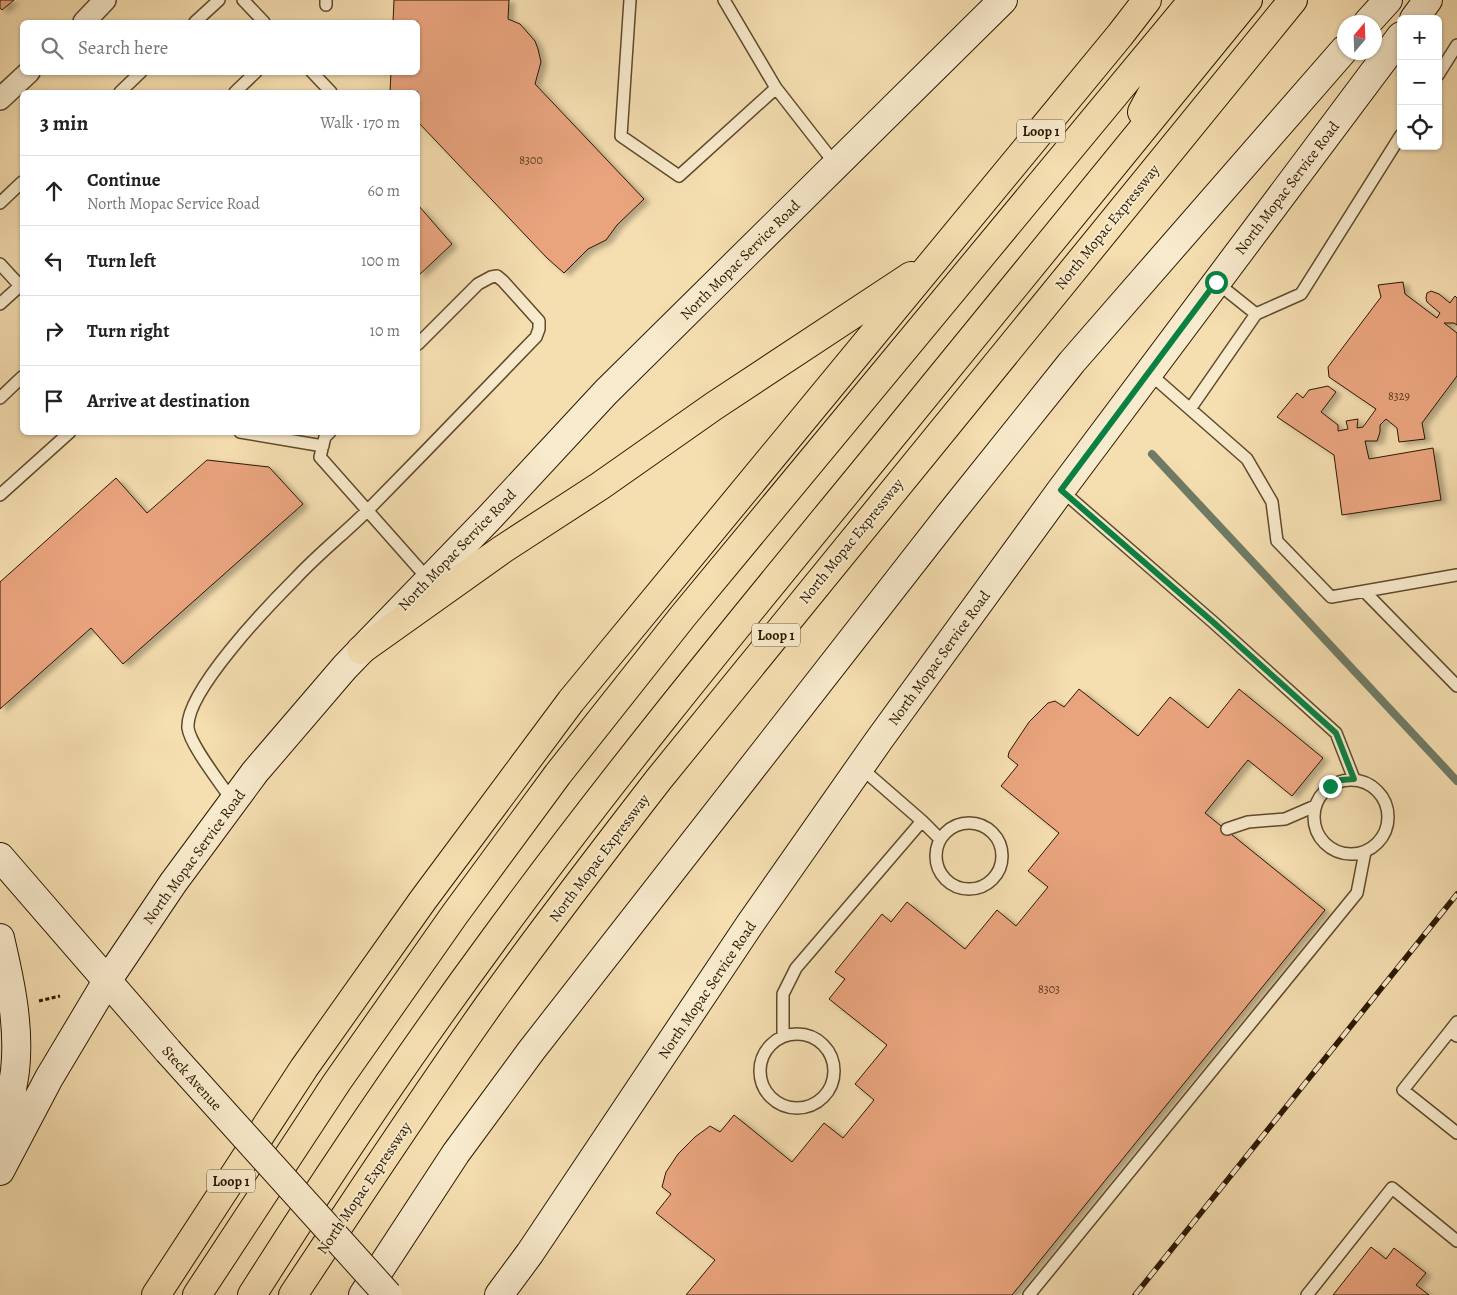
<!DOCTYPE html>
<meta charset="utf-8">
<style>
body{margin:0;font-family:Alegreya,serif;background:#f6f6f6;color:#222}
.controls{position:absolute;right:15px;top:15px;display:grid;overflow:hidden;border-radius:8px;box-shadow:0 1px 4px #0004}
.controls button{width:45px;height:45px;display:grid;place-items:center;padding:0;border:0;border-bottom:1px solid #e0e0e0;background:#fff;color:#222;font:25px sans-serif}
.compass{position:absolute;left:1337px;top:15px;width:45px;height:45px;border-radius:50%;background:#fff;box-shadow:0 1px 4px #0004;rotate:19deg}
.stop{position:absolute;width:15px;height:15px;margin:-11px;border:4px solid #0b8043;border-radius:50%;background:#fff}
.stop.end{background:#0b8043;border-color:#fff;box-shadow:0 1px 5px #0008}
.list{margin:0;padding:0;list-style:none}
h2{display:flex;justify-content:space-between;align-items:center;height:65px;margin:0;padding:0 20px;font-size:21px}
h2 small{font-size:16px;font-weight:400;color:#767676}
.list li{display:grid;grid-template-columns:32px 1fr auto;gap:15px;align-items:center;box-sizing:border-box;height:70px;padding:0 20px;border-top:1px solid #e0e0e0}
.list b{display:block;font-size:19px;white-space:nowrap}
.list p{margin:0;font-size:16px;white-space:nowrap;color:#767676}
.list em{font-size:16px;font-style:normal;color:#767676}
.icon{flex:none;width:28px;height:28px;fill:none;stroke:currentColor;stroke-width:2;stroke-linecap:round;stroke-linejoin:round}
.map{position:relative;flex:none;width:1457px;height:1295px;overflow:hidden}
.search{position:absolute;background:#fff;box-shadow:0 1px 4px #0004;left:20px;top:20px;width:400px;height:55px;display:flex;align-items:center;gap:12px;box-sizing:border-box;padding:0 18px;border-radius:8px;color:#767676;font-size:19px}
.panel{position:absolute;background:#fff;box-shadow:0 1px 4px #0004;left:20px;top:90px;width:400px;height:345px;border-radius:8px}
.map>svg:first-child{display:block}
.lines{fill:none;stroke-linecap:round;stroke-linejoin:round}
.stream{stroke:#6f7b66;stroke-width:8}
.building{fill:#e9a47e;stroke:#2b1900;filter:url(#shadow)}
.lane-casing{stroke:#5e4a2c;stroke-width:14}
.street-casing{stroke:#5e4a2c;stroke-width:24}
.secondary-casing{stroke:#2b1900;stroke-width:30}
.highway-casing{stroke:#2b1900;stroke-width:30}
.path{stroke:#2b1900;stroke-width:3;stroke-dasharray:4 2.5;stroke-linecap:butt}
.lane{stroke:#f8eacc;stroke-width:11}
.street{stroke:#f8eacc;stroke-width:21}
.secondary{stroke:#f8eacc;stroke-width:28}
.highway{stroke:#f5deb0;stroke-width:28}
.rail-casing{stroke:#2b1900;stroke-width:5.5}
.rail{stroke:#f8eacc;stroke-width:4;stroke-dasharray:11;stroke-linecap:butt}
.secondary-bridge-casing{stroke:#2b1900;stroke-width:30;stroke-linecap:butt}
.secondary-bridge{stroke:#f8eacc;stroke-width:28}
.route{stroke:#0b8043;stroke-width:6}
.labels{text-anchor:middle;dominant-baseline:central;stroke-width:4;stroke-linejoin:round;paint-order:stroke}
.number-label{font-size:12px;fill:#5a3c20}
.shield{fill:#f8eacc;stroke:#68583d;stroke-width:1}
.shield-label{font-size:14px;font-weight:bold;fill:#2b1900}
.street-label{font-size:15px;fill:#2b1900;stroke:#f8eacc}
</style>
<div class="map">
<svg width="1457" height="1295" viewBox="0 0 1457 1295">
<defs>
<filter id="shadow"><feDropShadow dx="5.5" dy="3" stdDeviation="2.5" flood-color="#0004"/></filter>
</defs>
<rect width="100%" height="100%" fill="#f5deb0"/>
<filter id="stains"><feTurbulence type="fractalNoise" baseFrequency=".004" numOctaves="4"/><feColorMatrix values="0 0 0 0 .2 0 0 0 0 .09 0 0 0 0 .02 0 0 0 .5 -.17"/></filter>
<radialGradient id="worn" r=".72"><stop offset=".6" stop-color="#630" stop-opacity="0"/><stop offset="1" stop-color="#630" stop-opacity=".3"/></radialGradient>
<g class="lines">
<!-- stream -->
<path class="stream" d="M1152 454 1457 781"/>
</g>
<!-- building -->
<path class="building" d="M0 0H14L2 10 0 8Z
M394 0H509L508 19 520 24 535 41 538 49 541 62 535 84 644 199 617 225 606 240 588 249 564 273 547 258 418 122V92H390L391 72H418V22H393Z
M418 205 452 244 418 276Z
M1403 282 1405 294 1437 318 1440 313 1427 302 1426 298 1427 293 1431 291 1439 294 1450 303 1455 296 1457 298V325L1454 323H1444L1457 333V376L1422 423 1425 439 1399 442 1397 428 1386 419 1380 425V432L1377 441H1365L1369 459 1433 448 1441 500 1342 515 1334 455 1277 417 1297 393 1303 398 1309 390 1328 386 1336 392 1321 412 1338 425V431L1348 429 1346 421 1358 419 1357 428 1363 427 1376 409 1329 377 1328 367 1381 297 1378 285Z
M207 460 269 467 303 504 123 664 91 628 0 709V582L116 478 147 513Z
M1079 689 1138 736 1170 697 1208 728 1239 689 1323 758 1292 796 1248 760 1205 813 1325 910 1012 1295H686L715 1260 656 1213 671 1194 662 1187 666 1172 678 1154 695 1137 710 1126 720 1132 734 1115 792 1162 824 1123 843 1138 874 1100 855 1084 887 1045 829 999 845 979 835 972 882 914 891 922 907 902 965 949 997 910 1016 926 1048 887 1028 871 1059 833 1001 786 1018 765 1008 757 1009 752 1029 722 1048 703 1055 701 1064 707Z
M1371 1247 1386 1259 1394 1248 1426 1273 1416 1285 1429 1295H1333Z"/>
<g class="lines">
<!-- lane casing -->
<g class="lane-casing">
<path id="lane" d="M243 0 264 22
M630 0 621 136 679 176 776 88 724 0
M326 5V0
M195 22 219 0
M312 72 331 92
M1438 75 1457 45
M776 88 836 165
M120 92 141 72
M235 92 256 72
M0 203 22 182
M0 264 22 288
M1216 282 1256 314
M0 304 22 284
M1149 373 1247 459 1272 502 1277 541 1331 597 1457 575
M0 398 22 377
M1190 409 1256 314 1301 294 1401 135
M240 432 323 446
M330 432 325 437 320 457 429 580
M1061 490 1213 622 1336 733 1354 779
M0 495 70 432
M1365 592 1457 686
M1314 817a37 37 0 1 1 74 0a37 37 0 1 1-74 0Z
M233 802C222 785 190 745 188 728 185 692 269 605 295 579 318 554 345 533 369 509 425 452 480 395 536 337L539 329V321L503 281 497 276 491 277 478 284 418 344
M922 821 940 839
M936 856a33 33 0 1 1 66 0a33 33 0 1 1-66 0Z
M1227 829 1248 822 1285 819 1315 806
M1457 1022 1450 1031 1457 1036
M1450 1031 1403 1090 1457 1133
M760 1071a37 37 0 1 1 74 0a37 37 0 1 1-74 0Z
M783 1036V994L796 968 922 821 860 767
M1029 1295 1357 893 1365 852
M1307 1295 1392 1188 1457 1241"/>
</g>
<!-- street casing -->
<g class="street-casing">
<path id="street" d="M84 22 105 0
M0 99 29 72"/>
</g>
<!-- secondary casing -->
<g class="secondary-casing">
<path id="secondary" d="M1414 19 1428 0
M1368 22 1388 0
M0 857 168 1051
M0 938C10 981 20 1026 15 1071 11 1098 5 1126 0 1154
M0 1171 49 1078 107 981 173 883 255 772 345 667 490 517 606 392 1003 0
M363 1295 456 1153 531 1051 951 513 1072 362 1344 50
M499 1295 530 1253 750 924 879 740 1061 490 1401 36"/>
</g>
<!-- highway casing -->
<g class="highway-casing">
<path id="highway" d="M1142 112 1162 75 1222 0
M361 650 503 549 600 486 714 406 911 276
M156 1295 304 1068 423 900 571 701 1120 35 1147 0
M197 1295 337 1082 455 914 558 774 683 616 1193 0
M252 1295C328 1175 408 1056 492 942 610 780 737 626 864 471 993 315 1121 158 1248 0
M293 1295C357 1198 421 1101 488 1006 543 929 601 854 659 779L1293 0"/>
</g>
<!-- path -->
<path class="path" d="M39 1001 60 996"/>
<!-- lane -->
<use href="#lane" class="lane"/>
<!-- street -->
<use href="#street" class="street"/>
<!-- secondary -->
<use href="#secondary" class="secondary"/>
<!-- highway -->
<use href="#highway" class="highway"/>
<!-- rail casing -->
<g class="rail-casing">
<path id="rail" d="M1135 1295 1457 894"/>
</g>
<!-- rail -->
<use href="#rail" class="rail"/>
<!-- secondary-bridge casing -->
<g class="secondary-bridge-casing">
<path id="secondary-bridge" d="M168 1051 388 1295"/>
</g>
<!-- secondary-bridge -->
<use href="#secondary-bridge" class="secondary-bridge"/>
</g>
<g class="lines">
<!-- route -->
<path class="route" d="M1216 282 1061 490 1213 622 1336 733 1354 779 1341 780 1330 786"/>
</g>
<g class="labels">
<!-- number labels -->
<g class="number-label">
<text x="531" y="160">8300</text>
<text x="1399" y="396">8329</text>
<text x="1049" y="989">8303</text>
</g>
<!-- shield labels -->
<g class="shield">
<rect x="1017" y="119.5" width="48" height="23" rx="4"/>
<rect x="752" y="623.5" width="48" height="23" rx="4"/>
<rect x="207" y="1169.5" width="48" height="23" rx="4"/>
</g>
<g class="shield-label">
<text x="1041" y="131">Loop 1</text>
<text x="776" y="635">Loop 1</text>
<text x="231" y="1181">Loop 1</text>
</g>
<!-- street labels -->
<g class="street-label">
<text transform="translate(1287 188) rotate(-53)">North Mopac Service Road</text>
<text transform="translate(1107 227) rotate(-51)">North Mopac Expressway</text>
<text transform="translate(740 260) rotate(-45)">North Mopac Service Road</text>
<text transform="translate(851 541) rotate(-51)">North Mopac Expressway</text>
<text transform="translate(457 550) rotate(-46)">North Mopac Service Road</text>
<text transform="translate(939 658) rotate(-54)">North Mopac Service Road</text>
<text transform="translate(194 857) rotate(-54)">North Mopac Service Road</text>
<text transform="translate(599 858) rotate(-53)">North Mopac Expressway</text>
<text transform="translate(707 990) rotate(-56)">North Mopac Service Road</text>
<text transform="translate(192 1078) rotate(48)">Steck Avenue</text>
<text transform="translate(364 1188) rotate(-56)">North Mopac Expressway</text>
</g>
</g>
<rect width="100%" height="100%" filter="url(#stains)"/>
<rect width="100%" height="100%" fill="url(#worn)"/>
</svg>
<div class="controls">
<button>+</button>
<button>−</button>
<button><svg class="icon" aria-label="locate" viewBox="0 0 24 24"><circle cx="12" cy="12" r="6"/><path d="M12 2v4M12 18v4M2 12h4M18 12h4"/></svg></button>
</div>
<svg class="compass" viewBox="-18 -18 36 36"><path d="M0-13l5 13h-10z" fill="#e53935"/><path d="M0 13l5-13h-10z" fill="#767676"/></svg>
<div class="stop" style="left:1216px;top:282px"></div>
<div class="stop end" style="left:1330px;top:786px"></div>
<div class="search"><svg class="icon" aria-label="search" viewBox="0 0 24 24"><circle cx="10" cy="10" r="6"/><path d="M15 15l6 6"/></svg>Search here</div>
<section class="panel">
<h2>3 min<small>Walk · 170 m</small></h2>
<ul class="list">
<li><svg class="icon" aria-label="ahead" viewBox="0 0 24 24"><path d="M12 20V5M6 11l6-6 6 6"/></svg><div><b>Continue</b><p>North Mopac Service Road</p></div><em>60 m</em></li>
<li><svg class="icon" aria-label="left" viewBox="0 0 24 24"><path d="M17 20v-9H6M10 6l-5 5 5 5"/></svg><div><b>Turn left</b></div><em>100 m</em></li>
<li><svg class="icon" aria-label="right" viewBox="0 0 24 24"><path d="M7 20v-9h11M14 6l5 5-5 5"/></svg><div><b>Turn right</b></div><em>10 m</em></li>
<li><svg class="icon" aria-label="arrive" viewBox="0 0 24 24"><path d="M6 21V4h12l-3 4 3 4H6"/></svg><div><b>Arrive at destination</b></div></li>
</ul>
</section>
</div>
